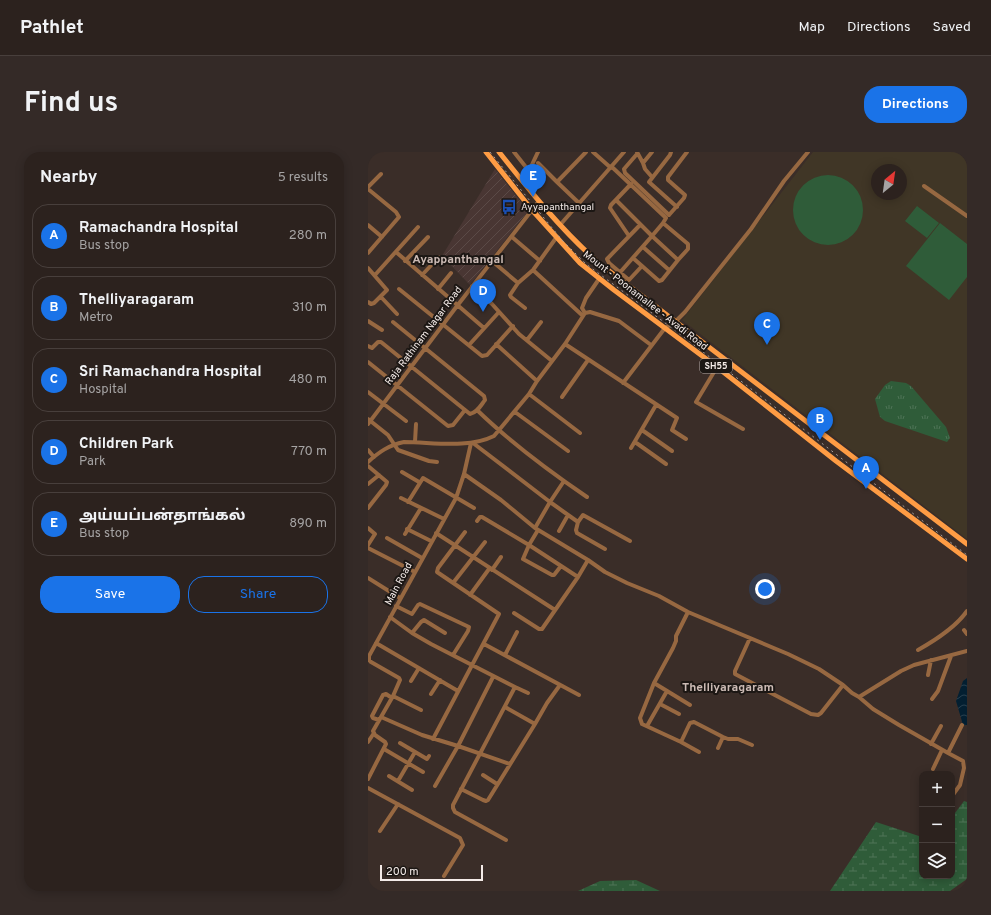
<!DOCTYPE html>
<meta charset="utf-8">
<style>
body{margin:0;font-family:Overpass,"Noto Sans Tamil",sans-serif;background:#342a27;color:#f1f3f6}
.controls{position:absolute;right:12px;bottom:12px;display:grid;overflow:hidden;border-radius:8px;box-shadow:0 2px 10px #0003}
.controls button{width:36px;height:36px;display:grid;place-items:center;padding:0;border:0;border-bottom:1px solid #483f3c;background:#2c221e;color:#f1f3f6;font:20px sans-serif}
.compass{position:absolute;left:503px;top:12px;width:36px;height:36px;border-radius:50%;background:#2c221e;box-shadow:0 2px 10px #0003;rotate:29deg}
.scale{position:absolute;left:12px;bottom:10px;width:103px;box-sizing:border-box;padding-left:4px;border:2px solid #f4ebe8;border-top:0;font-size:11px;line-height:14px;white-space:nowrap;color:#f4ebe8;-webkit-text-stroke:3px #1c1714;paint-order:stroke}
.you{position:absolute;left:397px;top:437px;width:14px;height:14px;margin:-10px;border:3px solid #fff;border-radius:50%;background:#1a73e8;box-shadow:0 0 0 6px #1a73e833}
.badge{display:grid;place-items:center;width:26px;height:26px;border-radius:50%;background:#1a73e8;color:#fff;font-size:13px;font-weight:700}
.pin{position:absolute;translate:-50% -33px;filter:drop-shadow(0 1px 2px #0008)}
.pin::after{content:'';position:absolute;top:21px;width:14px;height:12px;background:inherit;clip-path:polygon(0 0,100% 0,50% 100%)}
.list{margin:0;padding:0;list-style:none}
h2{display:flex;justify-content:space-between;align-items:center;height:52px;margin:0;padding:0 16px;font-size:17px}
h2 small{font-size:13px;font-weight:400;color:#a6a4a4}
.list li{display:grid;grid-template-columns:26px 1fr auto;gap:12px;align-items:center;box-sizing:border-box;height:64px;margin:0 8px 8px;padding:0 8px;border:1px solid #483f3c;border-radius:16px}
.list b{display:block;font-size:15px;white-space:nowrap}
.list p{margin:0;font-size:13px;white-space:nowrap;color:#a6a4a4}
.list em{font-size:13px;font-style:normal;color:#a6a4a4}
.actions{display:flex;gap:8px;padding:12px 16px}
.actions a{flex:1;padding:9px 0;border:1px solid #1a73e8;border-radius:16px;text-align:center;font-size:14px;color:#1a73e8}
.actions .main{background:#1a73e8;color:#fff}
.icon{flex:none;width:22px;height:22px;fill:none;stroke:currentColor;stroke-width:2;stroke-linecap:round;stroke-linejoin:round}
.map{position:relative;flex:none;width:599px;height:739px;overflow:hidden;border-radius:16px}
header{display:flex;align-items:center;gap:24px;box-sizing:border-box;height:56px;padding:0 20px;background:#2c221e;border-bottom:1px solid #483f3c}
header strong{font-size:19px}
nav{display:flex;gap:22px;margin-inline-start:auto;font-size:14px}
.intro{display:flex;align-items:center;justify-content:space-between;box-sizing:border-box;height:96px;padding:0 24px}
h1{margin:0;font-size:28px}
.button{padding:10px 18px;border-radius:16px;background:#1a73e8;color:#fff;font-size:14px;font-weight:700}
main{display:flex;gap:24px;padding:0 24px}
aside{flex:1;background:#2c221e;border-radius:16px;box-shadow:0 2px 10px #0003}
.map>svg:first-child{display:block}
.industrial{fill:url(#industrial-furrows)}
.medical{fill:#403626;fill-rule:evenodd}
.grass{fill:url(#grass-tufts)}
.wetland{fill:url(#wetland-marsh)}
.pitch{fill:#2f5c39}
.water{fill:url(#water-waves)}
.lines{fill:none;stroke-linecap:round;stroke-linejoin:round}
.minor{stroke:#976841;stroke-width:4}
.major{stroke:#fe9c44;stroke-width:5}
.rail{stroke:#a99e9a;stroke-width:1;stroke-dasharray:2 4;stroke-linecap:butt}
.labels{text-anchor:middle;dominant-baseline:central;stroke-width:4;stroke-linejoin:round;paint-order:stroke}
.shield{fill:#1c1714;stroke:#b3aba8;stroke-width:1}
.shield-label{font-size:9px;font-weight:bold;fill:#f4ebe8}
.poi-label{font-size:10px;fill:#f4ebe8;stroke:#1c1714;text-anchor:start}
.street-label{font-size:10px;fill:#f4ebe8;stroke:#1c1714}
.quarter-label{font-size:12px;font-weight:bold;fill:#ccbbb5;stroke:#1c1714}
</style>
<header>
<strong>Pathlet</strong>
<nav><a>Map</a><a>Directions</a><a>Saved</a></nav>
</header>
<div class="intro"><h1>Find us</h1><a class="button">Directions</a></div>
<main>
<aside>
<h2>Nearby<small>5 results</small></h2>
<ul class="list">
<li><span class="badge">A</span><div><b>Ramachandra Hospital</b><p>Bus stop</p></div><em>280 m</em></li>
<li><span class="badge">B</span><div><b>Thelliyaragaram</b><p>Metro</p></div><em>310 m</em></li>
<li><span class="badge">C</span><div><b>Sri Ramachandra Hospital</b><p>Hospital</p></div><em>480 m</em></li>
<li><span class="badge">D</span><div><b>Children Park</b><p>Park</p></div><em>770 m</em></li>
<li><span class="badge">E</span><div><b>அய்யப்பன்தாங்கல்</b><p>Bus stop</p></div><em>890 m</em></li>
</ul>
<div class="actions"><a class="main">Save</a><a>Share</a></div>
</aside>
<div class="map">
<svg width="599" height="739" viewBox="0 0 599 739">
<defs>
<pattern id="industrial-furrows" width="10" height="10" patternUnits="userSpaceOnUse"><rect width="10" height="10" fill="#493633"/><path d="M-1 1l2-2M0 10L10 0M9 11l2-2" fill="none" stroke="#5b4a47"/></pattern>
<pattern id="grass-tufts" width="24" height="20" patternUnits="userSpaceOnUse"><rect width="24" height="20" fill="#2f5c39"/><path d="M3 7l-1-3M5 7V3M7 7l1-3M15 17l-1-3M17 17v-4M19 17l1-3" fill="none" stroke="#4e7456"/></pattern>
<pattern id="wetland-marsh" width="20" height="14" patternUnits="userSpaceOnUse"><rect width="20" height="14" fill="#2f5c39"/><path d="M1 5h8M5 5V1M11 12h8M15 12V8" fill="none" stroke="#4e7456"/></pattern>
<pattern id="water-waves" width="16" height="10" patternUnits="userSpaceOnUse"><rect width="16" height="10" fill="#031f31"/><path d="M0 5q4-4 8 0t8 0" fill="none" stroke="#28404f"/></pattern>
</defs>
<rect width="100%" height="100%" fill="#3a2d28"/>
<!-- industrial -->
<path class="industrial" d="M127 17 160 59 102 133 74 104Z"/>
<!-- medical -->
<path class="medical" d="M445 0H599V387L314 168ZM509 18H533V42H509Z"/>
<!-- grass -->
<path class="grass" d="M523 229 538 231 543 234 578 275 582 286 579 290 517 269 512 265 507 247 517 233Z"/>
<!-- wetland -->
<path class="wetland" d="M596 649 599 650V727L582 739H462L508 670 554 685V724H584V665Z
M268 728 292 739H210L232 729Z"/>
<!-- pitch -->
<path class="pitch" d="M425 58a35 35 0 1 1 70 0a35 35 0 1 1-70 0Z
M549 54 571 71 559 86 537 69Z
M572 71 599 92V125L581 148 538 114Z"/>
<!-- water -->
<path class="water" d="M599 526V573H595L588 549 595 529Z"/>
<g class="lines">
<!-- minor -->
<path class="minor" d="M146 0 161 19 170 0
M225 0 243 16
M269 0 275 11 277 17 284 25
M303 0 302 3 281 30 309 55
M269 2 256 17 257 21 301 63 316 46 317 43 300 28V25L319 0
M170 11 189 30
M275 11 284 0
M244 15 298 66 295 71 320 92V97L310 108
M154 28 161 19
M556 34 599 64
M0 35 13 22
M0 37 28 60 31 65 0 101
M248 48 284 84 248 125
M212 52 189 30 218 0
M0 73 14 85
M192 73 256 0
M272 73 239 107 241 111 261 128 274 114
M261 84 242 56 243 53 263 32
M144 85 172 109
M275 95 301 118
M28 100 116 176
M265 106 291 129 294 128 310 108 284 84 295 71
M37 109 60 85
M124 109 150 131
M0 116 19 138 6 151 3 152 0 150
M165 118 215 164
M7 123 50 75
M54 123 71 105
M104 134 124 152 151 182 184 209
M31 137 114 204 119 203 145 174
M70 137 83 121
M13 145 29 162
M157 156 143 145 142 143 150 131 165 118 188 86
M217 161 222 160 251 169 283 193
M217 161 214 156 218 146 231 127
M0 169 14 178
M159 188 173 170
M128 192 169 229
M197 192 309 266 304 278 318 287
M101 193 131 160
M0 194 4 196 10 190H13L102 262C109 261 113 253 117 248L116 244 25 170
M0 210 80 274 85 273 97 258
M349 215 328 250 375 277
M255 231 297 176 307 170 317 160 383 77 416 29 440 0
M0 240 38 269
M161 242 212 281
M194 245 220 208
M109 258C143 291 181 319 219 345
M147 260 200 299
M0 267 20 283 30 298 61 309 69 310
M0 272 89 154 171 49
M274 278 304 299
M47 290 48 272
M267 290 298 312
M105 291 182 350 167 376
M263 296 288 253
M0 298 6 305
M0 310C11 300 21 293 36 290 64 290 100 297 126 284L161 242 169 229 197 192 217 161
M0 314 19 330 18 333 0 356
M34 320 51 330
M96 322 133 348 167 376 220 408 237 420 259 431 291 444 320 460 420 502 451 517 475 533 484 541 491 545 505 557 531 573 580 601 595 609 596 616 592 633 584 644
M196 329 182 350 210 370 215 363 262 389
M0 332 11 323
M33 346 76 367
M40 350 55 326 106 356
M109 369 112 365H114L161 393 155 407 184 423H186L193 414
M210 370 208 378 209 381 237 397
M0 376 7 382 0 393
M39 377 63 389
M191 379 200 363
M68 381 187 458
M37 382 53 356
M19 386 54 406
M0 396 47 420
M124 418 133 405
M210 425 220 408
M0 426 32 446
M85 431 117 390
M102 443 121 417
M28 454 44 462 50 453 52 452 101 475 100 479 85 503
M320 460 308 484V489L305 496 286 531 272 566 274 572 313 590 322 571 326 570 355 585 360 587H370L384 593
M146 461 171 477H174L210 425 161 393 170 378
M22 465 44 481 63 492 147 535 85 653V656L87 660 138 688
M596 478 599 482
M44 481 53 470 56 468 77 481
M382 486 367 519V522L443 562 450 563 453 561 475 533
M8 491 90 539
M116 492 211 543
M550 498C566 489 588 475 599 459
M137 503 149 480
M560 523 563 508
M43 529 51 516
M286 531 322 553
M147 535 160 541
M63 542 72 528
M25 544 53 558
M491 545 533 519 546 513 599 499
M564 547 570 539 583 504
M292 552 311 562
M137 555 167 572 179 551 192 533
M13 565 54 583 90 594 142 612
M11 568 5 566 4 564 15 543 18 542 24 546
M279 574 299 539
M65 587 131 462 69 420 70 416 97 380
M0 590 6 581
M313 590 331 600
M32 591 59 607 61 604
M563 592 573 574
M350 596 355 585
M16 597 55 620
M580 601 594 573
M565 617 574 598
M115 623 129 632
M21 624 44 638
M0 627 18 592 17 590 7 583 5 579 25 544 32 528 31 526 3 510 1 508V504L88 346 96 322 103 291
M30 629 47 600
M67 634 90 594 125 525
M0 636 92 686 95 693 76 724
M93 637 115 648 118 649 120 648 167 572
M12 679 30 652"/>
<!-- major -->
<path class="major" d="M118 0 164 58 212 111 246 138 349 215 468 309 599 407
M131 0C162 39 194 79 232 112L599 392"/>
<!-- rail -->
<path class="rail" d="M122 0 194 88 218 112 304 176 599 403"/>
</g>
<!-- icons -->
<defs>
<g id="bus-bare" transform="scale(1.2)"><path d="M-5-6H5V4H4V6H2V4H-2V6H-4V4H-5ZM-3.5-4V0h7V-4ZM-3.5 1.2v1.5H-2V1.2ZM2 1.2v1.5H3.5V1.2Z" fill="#1a4fb4" stroke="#1c1714" stroke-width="2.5" paint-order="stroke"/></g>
</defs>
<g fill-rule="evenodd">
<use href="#bus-bare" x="141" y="55"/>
</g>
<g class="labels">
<!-- shield labels -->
<rect class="shield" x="332" y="207" width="32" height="14" rx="3"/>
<g class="shield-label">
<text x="348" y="214">SH55</text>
</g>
<!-- poi labels -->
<g class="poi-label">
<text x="153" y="55">Ayyapanthangal</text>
</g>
<!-- street labels -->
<g class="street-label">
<text transform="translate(277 149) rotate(38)">Mount - Poonamallee - Avadi Road</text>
<text transform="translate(56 184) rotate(-53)">Raja Rathinam Nagar Road</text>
<text transform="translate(31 432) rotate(-62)">Main Road</text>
</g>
<!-- quarter labels -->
<g class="quarter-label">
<text x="90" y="108">Ayappanthangal</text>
<text x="360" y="536">Thelliyaragaram</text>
</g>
</g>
</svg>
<div class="controls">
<button>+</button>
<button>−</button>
<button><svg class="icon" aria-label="layers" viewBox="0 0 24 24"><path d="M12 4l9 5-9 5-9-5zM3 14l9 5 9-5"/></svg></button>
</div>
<svg class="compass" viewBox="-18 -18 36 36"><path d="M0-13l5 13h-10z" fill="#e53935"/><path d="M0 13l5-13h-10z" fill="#a6a4a4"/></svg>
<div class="scale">200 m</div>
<div class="you"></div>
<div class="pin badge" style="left:498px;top:337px">A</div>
<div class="pin badge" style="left:452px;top:288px">B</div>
<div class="pin badge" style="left:399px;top:193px">C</div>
<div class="pin badge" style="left:115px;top:160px">D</div>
<div class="pin badge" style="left:165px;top:45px">E</div>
</div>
</main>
